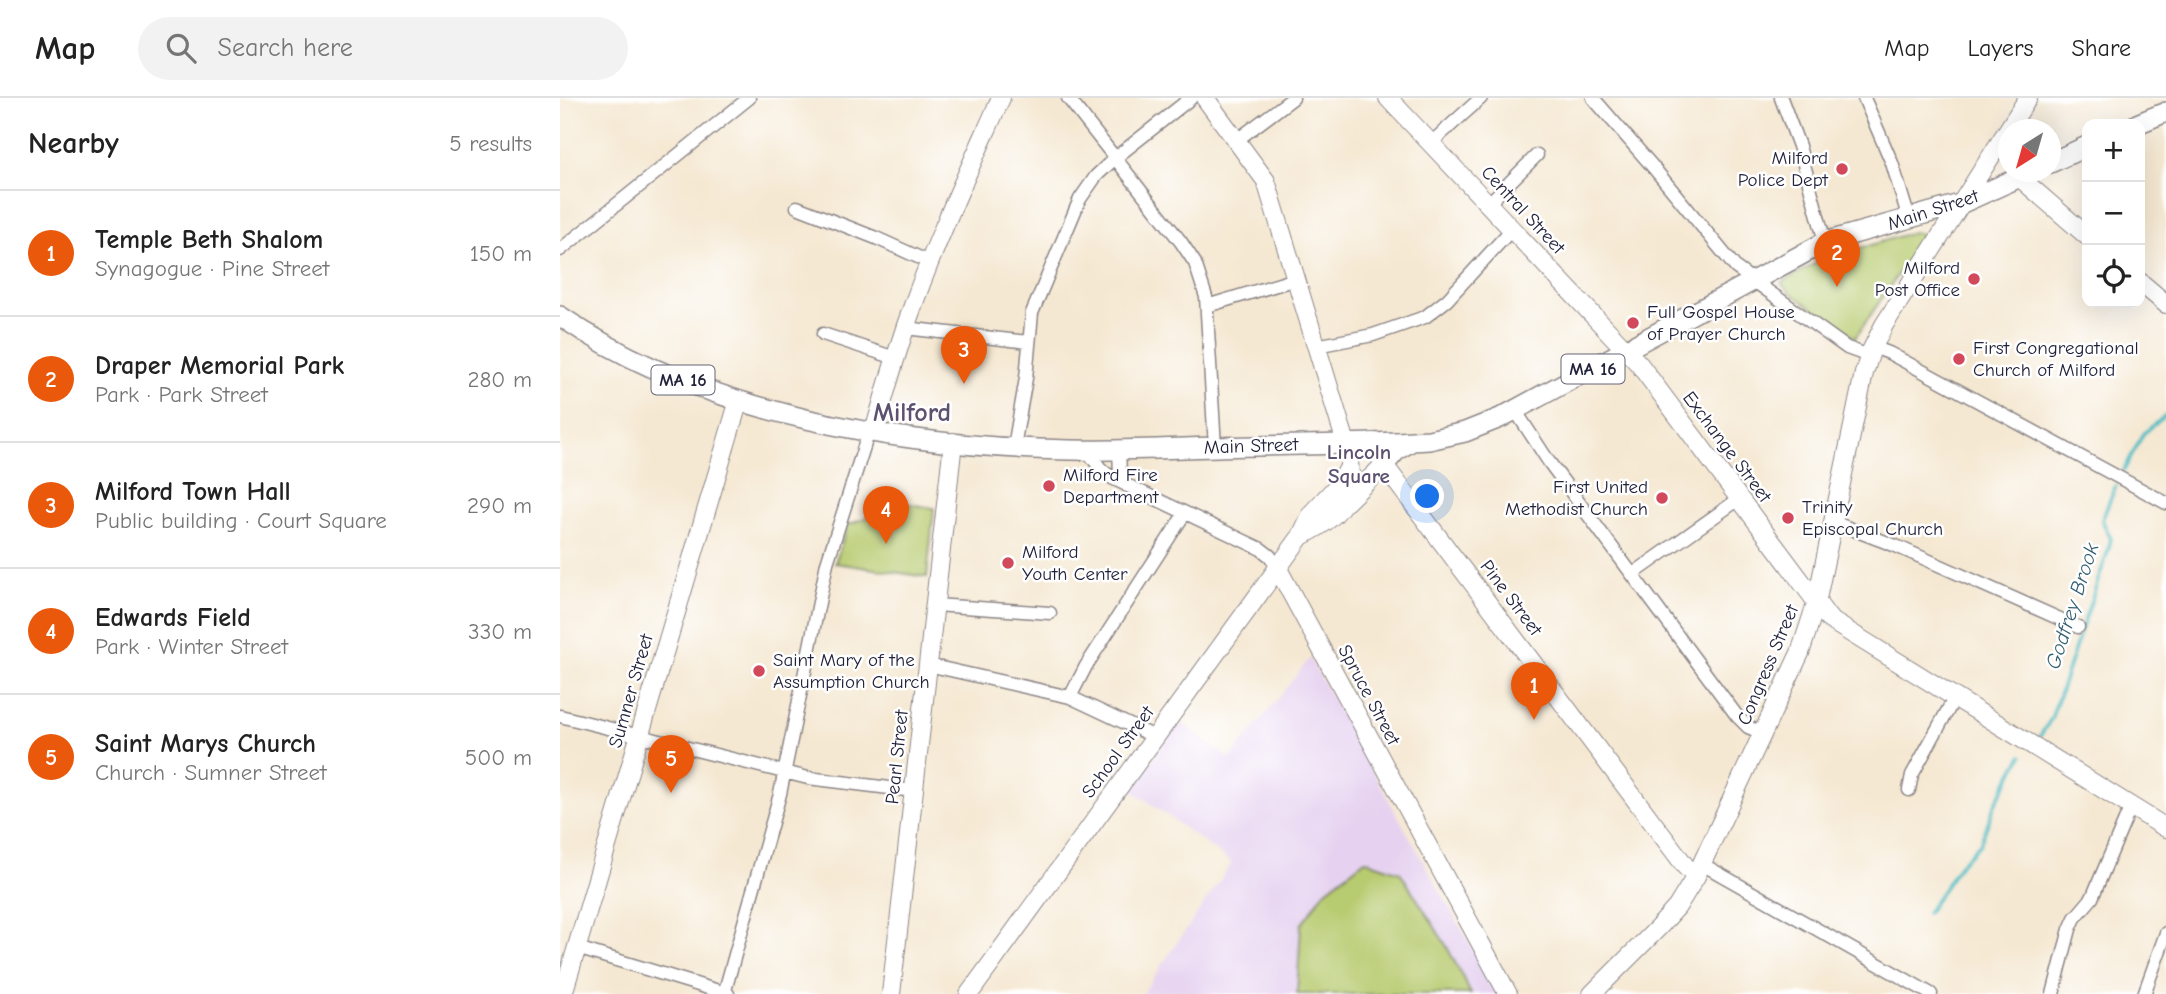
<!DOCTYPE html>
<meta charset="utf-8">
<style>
body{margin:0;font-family:"Comic Neue",sans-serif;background:#f2f2f2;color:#222}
.controls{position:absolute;right:21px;top:21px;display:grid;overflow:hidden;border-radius:14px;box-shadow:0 7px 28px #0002}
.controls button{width:63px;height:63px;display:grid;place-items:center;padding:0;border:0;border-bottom:2px solid #e0e0e0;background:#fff;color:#222;font:35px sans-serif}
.compass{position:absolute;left:1438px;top:21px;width:63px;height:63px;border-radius:50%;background:#fff;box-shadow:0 7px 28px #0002;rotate:217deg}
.you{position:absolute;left:868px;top:399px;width:24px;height:24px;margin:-18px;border:5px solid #fff;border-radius:50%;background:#1a73e8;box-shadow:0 0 0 10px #1a73e833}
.badge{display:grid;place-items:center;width:46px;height:46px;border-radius:50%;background:#ea580c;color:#fff;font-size:23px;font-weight:700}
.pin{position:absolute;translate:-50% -58px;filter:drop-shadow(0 2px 4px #0008)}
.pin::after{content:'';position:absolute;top:37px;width:24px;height:21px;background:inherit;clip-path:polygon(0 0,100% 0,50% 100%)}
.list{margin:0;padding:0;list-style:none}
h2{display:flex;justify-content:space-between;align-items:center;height:91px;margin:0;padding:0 28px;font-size:30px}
h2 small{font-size:23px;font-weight:400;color:#767676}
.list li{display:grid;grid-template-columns:46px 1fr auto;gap:21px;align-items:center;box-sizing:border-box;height:126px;padding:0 28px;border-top:2px solid #e0e0e0}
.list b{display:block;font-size:26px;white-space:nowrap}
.list p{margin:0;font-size:23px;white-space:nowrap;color:#767676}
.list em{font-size:23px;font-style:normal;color:#767676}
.icon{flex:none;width:38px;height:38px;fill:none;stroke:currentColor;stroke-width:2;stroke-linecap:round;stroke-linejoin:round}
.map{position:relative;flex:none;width:1606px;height:896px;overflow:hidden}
header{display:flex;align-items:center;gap:42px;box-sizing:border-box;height:98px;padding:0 35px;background:#fff;border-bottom:2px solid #e0e0e0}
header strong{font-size:33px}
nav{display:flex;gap:38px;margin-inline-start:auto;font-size:24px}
.search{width:490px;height:63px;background:#f2f2f2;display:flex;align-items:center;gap:18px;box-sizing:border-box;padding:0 24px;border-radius:38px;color:#767676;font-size:26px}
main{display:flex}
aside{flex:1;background:#fff}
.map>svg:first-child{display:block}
.built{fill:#e6d2f0}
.green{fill:#b7cb6f;stroke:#6c7655;stroke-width:2}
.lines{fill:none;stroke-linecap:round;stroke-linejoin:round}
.stream{stroke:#4dbbc3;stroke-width:3.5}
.street-casing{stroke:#8c8586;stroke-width:15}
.secondary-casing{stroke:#8c8586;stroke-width:20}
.primary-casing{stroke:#8c8586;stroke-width:22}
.street{stroke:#fff;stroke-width:12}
.secondary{stroke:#fff;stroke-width:18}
.primary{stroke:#fff;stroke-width:19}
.poi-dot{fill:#d1495b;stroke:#fff;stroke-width:2.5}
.labels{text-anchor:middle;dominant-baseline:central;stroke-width:5;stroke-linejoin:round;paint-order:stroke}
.shield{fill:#fff;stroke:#646476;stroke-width:2}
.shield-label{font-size:18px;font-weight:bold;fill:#22223b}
.poi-label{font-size:19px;fill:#22223b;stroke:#fff;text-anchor:start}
.street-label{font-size:19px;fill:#22223b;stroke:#fff}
.neighbourhood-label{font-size:21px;font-weight:bold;fill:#5d5170;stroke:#fff}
.water-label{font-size:21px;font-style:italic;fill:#335f71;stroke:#fff}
.district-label{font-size:26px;font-weight:bold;fill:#5d5170;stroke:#fff}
</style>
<header>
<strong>Map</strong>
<div class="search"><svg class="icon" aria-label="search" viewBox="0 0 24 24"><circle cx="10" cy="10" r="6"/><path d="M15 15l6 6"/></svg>Search here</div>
<nav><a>Map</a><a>Layers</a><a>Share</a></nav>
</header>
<main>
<aside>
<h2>Nearby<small>5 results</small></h2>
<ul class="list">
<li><span class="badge">1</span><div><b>Temple Beth Shalom</b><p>Synagogue · Pine Street</p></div><em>150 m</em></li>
<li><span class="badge">2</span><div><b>Draper Memorial Park</b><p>Park · Park Street</p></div><em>280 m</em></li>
<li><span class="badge">3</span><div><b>Milford Town Hall</b><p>Public building · Court Square</p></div><em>290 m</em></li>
<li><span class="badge">4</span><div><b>Edwards Field</b><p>Park · Winter Street</p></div><em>330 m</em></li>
<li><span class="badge">5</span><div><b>Saint Marys Church</b><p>Church · Sumner Street</p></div><em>500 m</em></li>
</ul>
</aside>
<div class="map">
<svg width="1606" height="896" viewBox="0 0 1606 896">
<rect width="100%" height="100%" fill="#fff"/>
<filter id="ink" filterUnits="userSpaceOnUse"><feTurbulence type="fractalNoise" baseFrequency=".0143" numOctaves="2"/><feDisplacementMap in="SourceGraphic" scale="14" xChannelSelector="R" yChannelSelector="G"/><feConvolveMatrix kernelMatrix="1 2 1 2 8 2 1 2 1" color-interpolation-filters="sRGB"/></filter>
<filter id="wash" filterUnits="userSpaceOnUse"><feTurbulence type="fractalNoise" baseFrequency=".00686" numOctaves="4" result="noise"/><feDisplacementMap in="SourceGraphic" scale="28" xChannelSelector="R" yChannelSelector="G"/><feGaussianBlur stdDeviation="1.57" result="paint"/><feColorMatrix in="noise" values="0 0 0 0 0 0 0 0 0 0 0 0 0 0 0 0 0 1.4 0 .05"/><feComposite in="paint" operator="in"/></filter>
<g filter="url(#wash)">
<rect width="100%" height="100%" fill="#f5e8d2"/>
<!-- built -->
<path class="built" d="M750 560 803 656 938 896H582L672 765 571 691 620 624 670 661Z"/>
<!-- green -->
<path class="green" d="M1353 134 1360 136 1361 142 1295 240 1228 193 1221 185 1272 156 1279 157Z
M342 405 374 410 367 479 275 465 288 427Z
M805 762 840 774 886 847 911 896H737L741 827 766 792Z"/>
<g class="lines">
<!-- stream -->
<path class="stream" d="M1564 372 1583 336 1606 317
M1480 638 1491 621 1548 453 1551 441 1542 422 1556 387
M1367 815 1401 765 1420 746 1435 706 1462 658"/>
</g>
</g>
<g filter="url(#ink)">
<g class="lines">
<!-- street casing -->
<g class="street-casing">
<path id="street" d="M508 0 621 144 635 165 646 199 655 349
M1033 0 1093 69 1176 170 1287 250 1309 258
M1221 0 1239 48 1265 144
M1304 0 1332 65 1349 121
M677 42 733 0
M871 45 921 0
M928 106 977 57
M237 109 316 140 369 164
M0 152 189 0
M647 208 736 181
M345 230 468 244
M263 236 335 260
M756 248 813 237 865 219 887 202 952 131
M1313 249 1329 255 1606 405
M955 312 989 364 1177 618 1188 629 1202 635
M454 349 466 280 472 215 520 101 536 78 555 60 631 0
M559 351 560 376 567 388
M527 352 540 370 552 380 701 451 710 458 717 469
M1273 424 1336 448 1518 529
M1073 476 1179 401
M375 507 490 515
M368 567 510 599 595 639
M510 599 526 568 625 415
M0 618 248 680 354 693
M1349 692 1352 677 1394 601
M1142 766 1371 896
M17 850 168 896
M164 896 220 696 267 465 309 333
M1493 896 1510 831 1515 820 1532 800 1571 708
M1584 896 1606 835"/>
</g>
<!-- secondary casing -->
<g class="secondary-casing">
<path id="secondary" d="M645 0 706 83 786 345C796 394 788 416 741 438
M828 0 1079 266 1270 522 1606 730
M1459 79 1527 138
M1580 184 1606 206
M314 334C325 295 336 255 350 216 376 142 409 72 441 0
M813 344 824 367 1126 769 1136 778
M786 404 824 367
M717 469 948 896
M3 896 179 302
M331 896 393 344
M409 896 741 438 752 415 781 384 788 371
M1032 896 1098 830 1117 809 1136 778 1240 555 1256 506 1304 275 1311 253 1324 227 1468 0"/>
</g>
<!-- primary casing -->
<g class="primary-casing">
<path id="primary" d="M1577 26 1606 14
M1490 65 1527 48
M0 218C142 316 340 349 510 352 559 353 609 350 658 349 728 347 799 347 869 342L905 334 940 320 1265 144 1400 106 1471 74
M824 367 837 352 852 343"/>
</g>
<!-- street -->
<use href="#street" class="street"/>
<!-- secondary -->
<use href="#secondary" class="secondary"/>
<!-- primary -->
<use href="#primary" class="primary"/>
</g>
</g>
<!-- markers -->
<g class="poi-dot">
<circle cx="1282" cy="71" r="7"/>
<circle cx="1414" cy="181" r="7"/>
<circle cx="1073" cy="225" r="7"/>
<circle cx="1399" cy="261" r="7"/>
<circle cx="489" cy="388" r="7"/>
<circle cx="1102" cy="400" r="7"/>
<circle cx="1228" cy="420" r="7"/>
<circle cx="448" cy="465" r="7"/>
<circle cx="199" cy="573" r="7"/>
</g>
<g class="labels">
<!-- shield labels -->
<g class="shield">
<rect x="1001.5" y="256.5" width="63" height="29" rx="5"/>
<rect x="91.5" y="267.5" width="63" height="29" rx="5"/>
</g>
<g class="shield-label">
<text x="1033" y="271">MA 16</text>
<text x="123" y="282">MA 16</text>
</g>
<!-- poi labels -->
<g class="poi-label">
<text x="1268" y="60" text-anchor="end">Milford<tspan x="1268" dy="22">Police Dept</tspan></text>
<text x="1400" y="170" text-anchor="end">Milford<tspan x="1400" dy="22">Post Office</tspan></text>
<text x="1087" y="214">Full Gospel House<tspan x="1087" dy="22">of Prayer Church</tspan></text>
<text x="1413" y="250">First Congregational<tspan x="1413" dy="22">Church of Milford</tspan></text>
<text x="503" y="377">Milford Fire<tspan x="503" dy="22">Department</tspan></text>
<text x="1088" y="389" text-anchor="end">First United<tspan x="1088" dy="22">Methodist Church</tspan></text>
<text x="1242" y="409">Trinity<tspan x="1242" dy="22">Episcopal Church</tspan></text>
<text x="462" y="454">Milford<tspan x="462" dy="22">Youth Center</tspan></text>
<text x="213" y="562">Saint Mary of the<tspan x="213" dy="22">Assumption Church</tspan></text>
</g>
<!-- street labels -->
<g class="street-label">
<text transform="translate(963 112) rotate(47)">Central Street</text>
<text transform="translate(1373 112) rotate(-18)">Main Street</text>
<text transform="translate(691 348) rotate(-2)">Main Street</text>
<text transform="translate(1167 349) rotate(53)">Exchange Street</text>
<text transform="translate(951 500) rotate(53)">Pine Street</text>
<text transform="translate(1208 567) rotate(-67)">Congress Street</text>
<text transform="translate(71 593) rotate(-74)">Sumner Street</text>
<text transform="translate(809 597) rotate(62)">Spruce Street</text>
<text transform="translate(558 654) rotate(-54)">School Street</text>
<text transform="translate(337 659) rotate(-84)">Pearl Street</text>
</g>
<!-- neighbourhood labels -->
<g class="neighbourhood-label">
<text x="799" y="354">Lincoln<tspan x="799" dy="24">Square</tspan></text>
</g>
<!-- water labels -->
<g class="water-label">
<text transform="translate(1512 508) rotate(-72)">Godfrey Brook</text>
</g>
<!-- district labels -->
<g class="district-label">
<text x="352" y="315">Milford</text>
</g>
</g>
</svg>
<div class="controls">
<button>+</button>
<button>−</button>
<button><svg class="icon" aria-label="locate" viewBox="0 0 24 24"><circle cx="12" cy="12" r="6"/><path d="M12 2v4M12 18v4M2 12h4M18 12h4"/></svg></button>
</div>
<svg class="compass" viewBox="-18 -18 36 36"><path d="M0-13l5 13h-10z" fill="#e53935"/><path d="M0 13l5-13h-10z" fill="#767676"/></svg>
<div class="you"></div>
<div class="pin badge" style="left:974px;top:622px">1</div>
<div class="pin badge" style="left:1277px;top:189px">2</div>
<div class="pin badge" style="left:404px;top:286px">3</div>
<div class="pin badge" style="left:326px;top:446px">4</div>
<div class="pin badge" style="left:111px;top:695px">5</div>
</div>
</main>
